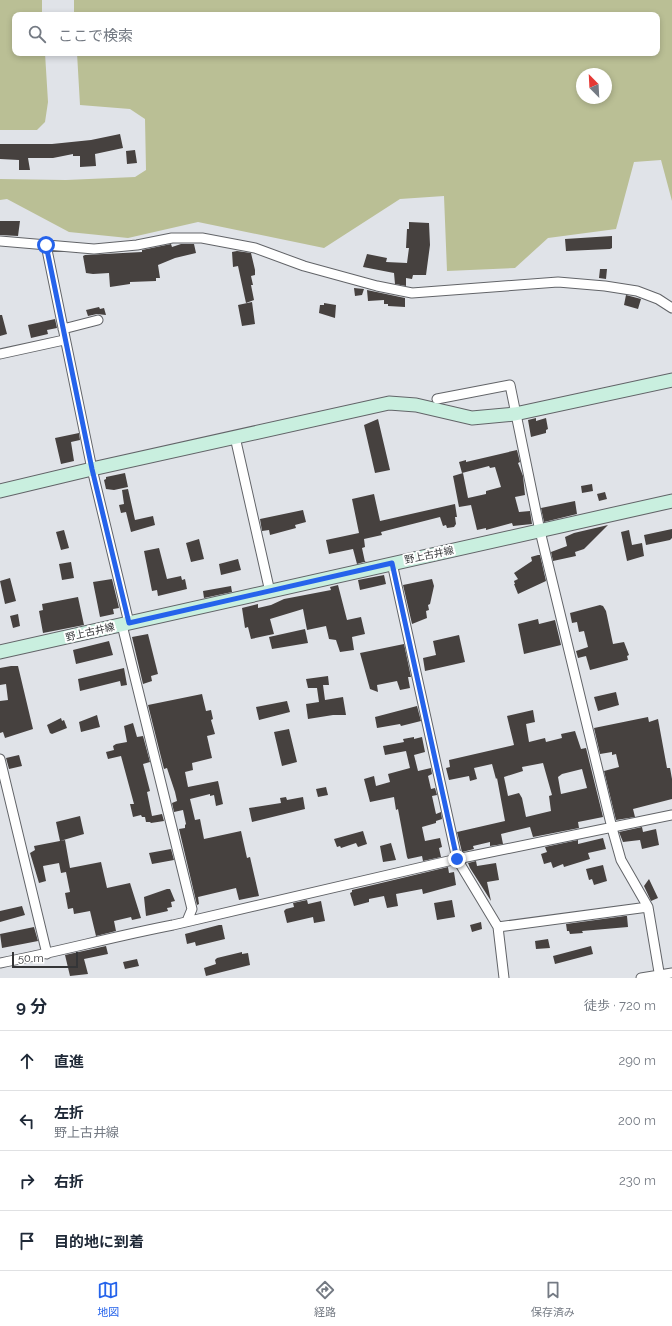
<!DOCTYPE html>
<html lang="ja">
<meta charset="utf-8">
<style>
body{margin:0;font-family:Raleway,"Noto Sans JP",sans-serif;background:#f2f2f3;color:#1f2937}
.compass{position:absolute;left:576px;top:68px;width:36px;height:36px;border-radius:50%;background:#fff;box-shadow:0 2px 6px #0003;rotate:336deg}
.scale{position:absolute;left:12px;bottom:10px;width:66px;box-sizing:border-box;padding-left:4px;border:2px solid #343537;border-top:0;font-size:11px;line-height:14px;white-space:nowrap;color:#343537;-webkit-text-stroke:3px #fff;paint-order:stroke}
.stop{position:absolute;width:12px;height:12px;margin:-9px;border:3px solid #2563eb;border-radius:50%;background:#fff}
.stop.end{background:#2563eb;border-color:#fff;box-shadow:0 1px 4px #0008}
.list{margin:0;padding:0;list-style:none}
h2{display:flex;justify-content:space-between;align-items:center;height:52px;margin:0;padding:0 16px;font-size:17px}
h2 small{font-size:13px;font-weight:400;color:#747a83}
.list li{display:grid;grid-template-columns:26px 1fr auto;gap:12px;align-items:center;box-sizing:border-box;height:60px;padding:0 16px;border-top:1px solid #e0e1e3}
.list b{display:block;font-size:15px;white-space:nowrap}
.list p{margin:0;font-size:13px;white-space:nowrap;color:#747a83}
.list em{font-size:13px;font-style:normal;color:#747a83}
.icon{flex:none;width:22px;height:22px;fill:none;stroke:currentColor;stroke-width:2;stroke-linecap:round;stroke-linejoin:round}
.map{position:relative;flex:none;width:672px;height:978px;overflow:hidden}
.search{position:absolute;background:#fff;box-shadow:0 2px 6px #0003;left:12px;right:12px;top:12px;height:44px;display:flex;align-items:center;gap:10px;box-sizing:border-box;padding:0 14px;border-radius:8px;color:#747a83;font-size:15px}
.sheet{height:292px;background:#fff}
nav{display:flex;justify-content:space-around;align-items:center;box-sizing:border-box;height:56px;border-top:1px solid #e0e1e3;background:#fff;font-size:11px;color:#747a83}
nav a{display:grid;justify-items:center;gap:2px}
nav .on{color:#2563eb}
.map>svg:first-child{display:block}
.green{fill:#babf95;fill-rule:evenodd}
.building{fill:#46413f;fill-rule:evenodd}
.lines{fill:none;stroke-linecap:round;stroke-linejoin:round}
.street-casing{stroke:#626468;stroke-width:11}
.secondary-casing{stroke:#626468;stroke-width:15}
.street{stroke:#fff;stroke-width:9}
.secondary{stroke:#c9efdf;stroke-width:13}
.route{stroke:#2563eb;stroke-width:5}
.labels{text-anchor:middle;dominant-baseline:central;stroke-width:4;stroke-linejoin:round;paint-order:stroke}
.street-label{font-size:10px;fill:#343537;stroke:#fff}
</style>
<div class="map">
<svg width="672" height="978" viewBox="0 0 672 978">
<rect width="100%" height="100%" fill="#e0e3e8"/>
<!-- green -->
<path class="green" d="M0 0H42V15H15V53H45L48 102 45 122 37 130H0Z
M74 0H672V201L661 160 634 162 616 229 548 238 515 268 447 271 444 196 400 199 324 248 198 222 128 238 69 232 7 199 0 200V179L66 180 135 177 146 170 145 119 130 109 80 105 77 53H657V15H74ZM582 74H606V98H582Z"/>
<!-- building -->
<path class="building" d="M120 134 123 148 95 154 96 166 80 167V156H73V154L53 158H28L30 170H19V160L0 159V144H52L91 140Z
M135 150 137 163 127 164 126 151Z
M0 221H20L18 236 0 235Z
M409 222 429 223 430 245 426 275H413L412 279 406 278V286L395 284 394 273 363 267 367 254 387 258 386 262 407 263 409 248H406L407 229H409Z
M612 236V248L610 249 566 251 565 239Z
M171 244 172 247 181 244H194L196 253 175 258 158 265 160 278H156V281L130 282V284L110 287 109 273 93 274 86 273 83 256 85 255 142 252V250Z
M237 251 251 253 255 270V275L251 276 253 285H251L254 300 246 303 238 266 233 267 232 252Z
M600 269H607L606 279 599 278Z
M354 288 364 289 362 295 355 296Z
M367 290 405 298V307L388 306V304H384V300L368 301Z
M626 295 641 299 638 309 624 305Z
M252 302 255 324 242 326 238 305Z
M324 303 336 305 335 318 319 313 320 305H324Z
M99 307 100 309 104 308 106 315 97 314 88 316 86 310Z
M0 315H2L7 334 0 336Z
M55 319 57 328 47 330 48 334 31 338 28 325Z
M536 418V421L546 418 548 429 546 430V433L531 437 528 420Z
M378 419 390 470 375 473 364 425Z
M79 433 80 440 71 442 74 461 61 464 55 438Z
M517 450 520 462 518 463 523 476 525 495 515 497 519 512 530 511 532 524 513 526 512 523 486 530V528L477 530 471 505 459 507 453 476 463 473 468 498 486 494V491L501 487 495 467 490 468 489 466 462 473 459 462 466 460V462Z
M125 473 128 487 114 490 106 489 104 480 106 479V477Z
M592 484 593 491 582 493 581 486Z
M128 489 135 520 153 516 155 525 131 532 126 512 121 513 119 505 124 504 122 490Z
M605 492 607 499 599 501 597 494Z
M374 494 380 521 455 504 457 517H455L456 524 454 527 447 528 446 525 443 526 440 517 381 532 382 535 364 539 365 547 362 548 365 562 367 561 357 564 353 549 329 554 326 540 359 533 352 499Z
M575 501 577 514 544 522 541 508Z
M303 510 306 522 295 525 296 528 270 535 269 530 262 531 260 519Z
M608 525 584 549 575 552 576 556 553 561 551 552 567 546 565 537 574 533Z
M672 529V538L670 540 646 545 644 535Z
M64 530 69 548 61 550 56 532Z
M629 530 632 545 642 543 644 556 627 561 621 532Z
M199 539 204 559 191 562 186 543Z
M159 548 167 579 181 576 182 580 185 579 187 589 158 596 157 590 152 591 144 551Z
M538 555H540L546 581 518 594 514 584H515L514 581 518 579 514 573 532 561 531 557Z
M238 559 241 570 221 575 219 564Z
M71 562 74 578 62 580 59 564Z
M384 575 386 584 360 590 358 580Z
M10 578 16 601 5 604 0 581Z
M112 579 119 608 113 609 114 614 100 617 93 582Z
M432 579 434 586 430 604 428 605 429 610 426 611 427 618 412 624 403 585Z
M338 585 347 620 361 617 365 634 352 637 354 650 340 652 336 640 329 639 326 626 307 630 303 609 270 619 274 634 251 639 248 627 245 628 242 608 258 604V608L271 605 284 599 331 590 330 587Z
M231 586 232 592 204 598 203 591Z
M78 597 84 625 43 633 39 611 43 610 42 604Z
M600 605 603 606 606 611 613 644 624 642 629 655 627 656 628 660 590 670 586 656 578 658 576 651 588 647 584 631 579 632 577 622 572 623 570 613Z
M18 614 20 626 13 628 10 616Z
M538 619 539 624 555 620 561 645 524 654 518 624Z
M305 629 308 643 272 649 269 637Z
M148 634 158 674 151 676 152 681 143 684 132 637Z
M459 635 465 662 425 671 423 658 436 655 433 641Z
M109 641 113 655 76 664 73 650Z
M404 644 411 677H408L410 688 400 690 397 681 377 685 378 692 370 689 360 653Z
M11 666H18L33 729 5 738 3 732 0 733V701L8 700 6 684 0 685V668Z
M124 668 127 685 121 686 120 681 80 691 78 679Z
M328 676 329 685H323L325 700 343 697 346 715H333L308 719 306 704 319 702 317 688H308L306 679Z
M616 692 619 705 598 711 594 697Z
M202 694 206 711 211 710 213 719 211 720 215 734 207 736 212 758 192 763 193 770 185 772 188 787 218 781 223 804 216 806 214 795 210 796V794L190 799 195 820 200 819 204 839 241 831 247 858 250 857 259 896 239 900 236 888 198 897 199 904 197 905 179 829 185 828V825L186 824 183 810 174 812 172 803 177 801 175 792 167 768 164 769 148 705Z
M287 701 290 712 259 720 256 707Z
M417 706 421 721 401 726 400 724 377 728 375 717Z
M533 710 535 722 526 724 529 742 545 738 546 742 562 738 561 734 575 731 581 749 586 748 603 817 578 822 579 828 533 837 530 827 501 834 503 844 490 846V842L473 846 474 849 462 852 457 832 505 821 497 778 496 779 492 764 474 768 477 779 470 781 469 776 449 780 446 768 450 767 449 760 514 745 507 716ZM543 763 552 795 549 796 551 811 526 817 522 798 519 793 508 796 504 777 523 771 522 767ZM582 769 587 788 561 794 558 777 562 774Z
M97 715 100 727 81 732 79 722Z
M648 717 649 722 658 719 667 768H670L672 779V799L633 809 635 817 616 820 604 771 619 767 616 754 612 755V752L600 754 594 728Z
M61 718 62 721 64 720 67 728 52 734 50 733 47 725Z
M133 723 137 737 143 736 150 762 143 764 150 791 147 792 152 816 162 814 164 821 151 823 150 822H146L145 817H142L141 815 133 817 130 804H134L121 756 108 759 106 752 114 750 113 746 116 744 127 742 124 726Z
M289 729 297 762 282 766 274 732Z
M414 737V739L422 737 425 752 414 755 418 771 431 768 432 774 428 776 431 789 435 788 437 795 432 796 436 814 441 812 442 819 436 821V823L422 827 425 841 440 838 442 847 439 848 441 857 423 861 422 856 408 859 407 857 398 809 396 810 394 797 370 802 364 779 374 776 376 786 390 782 388 774 410 768 406 751 385 755 383 746 404 742 403 739Z
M19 755 22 766 9 769 6 758Z
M326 787 328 795 318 797 316 789Z
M286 797 287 800 303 797 305 809 252 822 249 808 281 803 280 798Z
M80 816 84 834 60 841 56 822Z
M642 827 643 832 656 829 659 845 642 849 640 840 623 842 619 832Z
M363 831 367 844 358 847 356 843 341 848 340 846 337 847 334 839Z
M603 838 606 849 588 853 590 859 564 867 563 864 553 868 551 862 544 864 541 854 547 852 545 847 578 840V844Z
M65 840 70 868 101 862 107 888 130 883 141 918 132 920 131 917 114 921 116 931 96 936 90 911 74 914 73 908 68 909 65 893 70 892 66 872 61 873 59 863 43 866 46 881 39 883 30 853 35 850 34 846Z
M391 843 396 860 383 862 380 846Z
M171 849 174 860 152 864 149 853Z
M476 861 477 866 496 863 499 880 487 882 491 901 470 868 468 863Z
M603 865 607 881 594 885 592 879 589 880 586 869Z
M448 867 449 873 454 872 456 885 423 894 422 889 396 894 398 906 387 908 384 896 369 899V902L354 906 350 893 352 892V890Z
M649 879 658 898 651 901 644 886Z
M167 889H170L175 901 171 902 172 907 167 908 168 911 146 916 144 897Z
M307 900 308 904 321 901 325 921 314 923 313 917 287 923 284 911 286 909 294 907 293 903Z
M452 900 455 917 437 920 434 903Z
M22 906 25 915 0 922V911Z
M625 916H627L628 927 582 931 583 933 570 934 569 931H567L566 924Z
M481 922 482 929 472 932 470 925Z
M219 925H222L225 939 196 946 195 942 187 944 185 934Z
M34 927 38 941 2 948 0 934Z
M548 939 550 948 536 949 535 941Z
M106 946 108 954 84 959 88 974 70 976 65 955Z
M591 946 593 954 555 964 553 956Z
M242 952V954L248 953 250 965 206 976 204 968 216 964 215 960 217 958Z
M137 959 139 966 125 969 123 962Z"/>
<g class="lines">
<!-- street casing -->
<g class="street-casing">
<path id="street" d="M0 241 94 249 137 245 172 238H202L255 248 304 266 377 286 412 293 558 282 605 286 637 291 658 299 672 308
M46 245 92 469 129 623
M63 329 98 320
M0 354 64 340
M437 399 510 385 540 531 612 828 621 860 648 907 660 978
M235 437 270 592
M392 563 457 859 498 927 504 978
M122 625 192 909 187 921
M0 759 47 954
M498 927 648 907
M0 963C58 952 115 936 173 925L457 859 672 815
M641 978 672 973"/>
</g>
<!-- secondary casing -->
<g class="secondary-casing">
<path id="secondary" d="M0 491 92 469 389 403 416 405 472 418 515 414 672 380
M0 652 672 501"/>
</g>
<!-- street -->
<use href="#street" class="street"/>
<!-- secondary -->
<use href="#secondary" class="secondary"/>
</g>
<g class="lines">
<!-- route -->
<path class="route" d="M46 245 92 469 129 623 392 563 457 859"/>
</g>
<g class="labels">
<!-- street labels -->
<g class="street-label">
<text transform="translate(429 555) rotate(-12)">野上古井線</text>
<text transform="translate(90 632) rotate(-13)">野上古井線</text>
</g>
</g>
</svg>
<svg class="compass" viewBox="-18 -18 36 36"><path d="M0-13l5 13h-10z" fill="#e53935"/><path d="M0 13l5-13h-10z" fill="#747a83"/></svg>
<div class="scale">50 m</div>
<div class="stop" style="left:46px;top:245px"></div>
<div class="stop end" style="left:457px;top:859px"></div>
<div class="search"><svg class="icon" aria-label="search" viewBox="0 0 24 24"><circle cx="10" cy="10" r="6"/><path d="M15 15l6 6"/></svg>ここで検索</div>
</div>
<section class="sheet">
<h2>9 分<small>徒歩 · 720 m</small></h2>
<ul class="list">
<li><svg class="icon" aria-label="ahead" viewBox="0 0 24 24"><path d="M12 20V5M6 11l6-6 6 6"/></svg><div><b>直進</b></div><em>290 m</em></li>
<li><svg class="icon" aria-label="left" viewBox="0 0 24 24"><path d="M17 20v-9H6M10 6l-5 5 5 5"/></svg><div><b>左折</b><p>野上古井線</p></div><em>200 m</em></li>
<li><svg class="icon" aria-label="right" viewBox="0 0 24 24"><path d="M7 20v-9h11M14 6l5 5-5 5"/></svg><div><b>右折</b></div><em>230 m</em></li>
<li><svg class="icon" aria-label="arrive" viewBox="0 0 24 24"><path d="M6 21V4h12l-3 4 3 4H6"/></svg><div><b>目的地に到着</b></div></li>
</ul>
</section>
<nav>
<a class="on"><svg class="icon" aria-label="map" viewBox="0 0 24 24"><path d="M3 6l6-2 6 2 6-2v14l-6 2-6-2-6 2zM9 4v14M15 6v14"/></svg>地図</a>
<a><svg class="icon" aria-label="directions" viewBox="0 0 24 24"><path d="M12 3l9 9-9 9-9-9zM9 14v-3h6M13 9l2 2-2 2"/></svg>経路</a>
<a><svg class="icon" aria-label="saved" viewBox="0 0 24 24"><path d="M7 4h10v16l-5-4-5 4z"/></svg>保存済み</a>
</nav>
